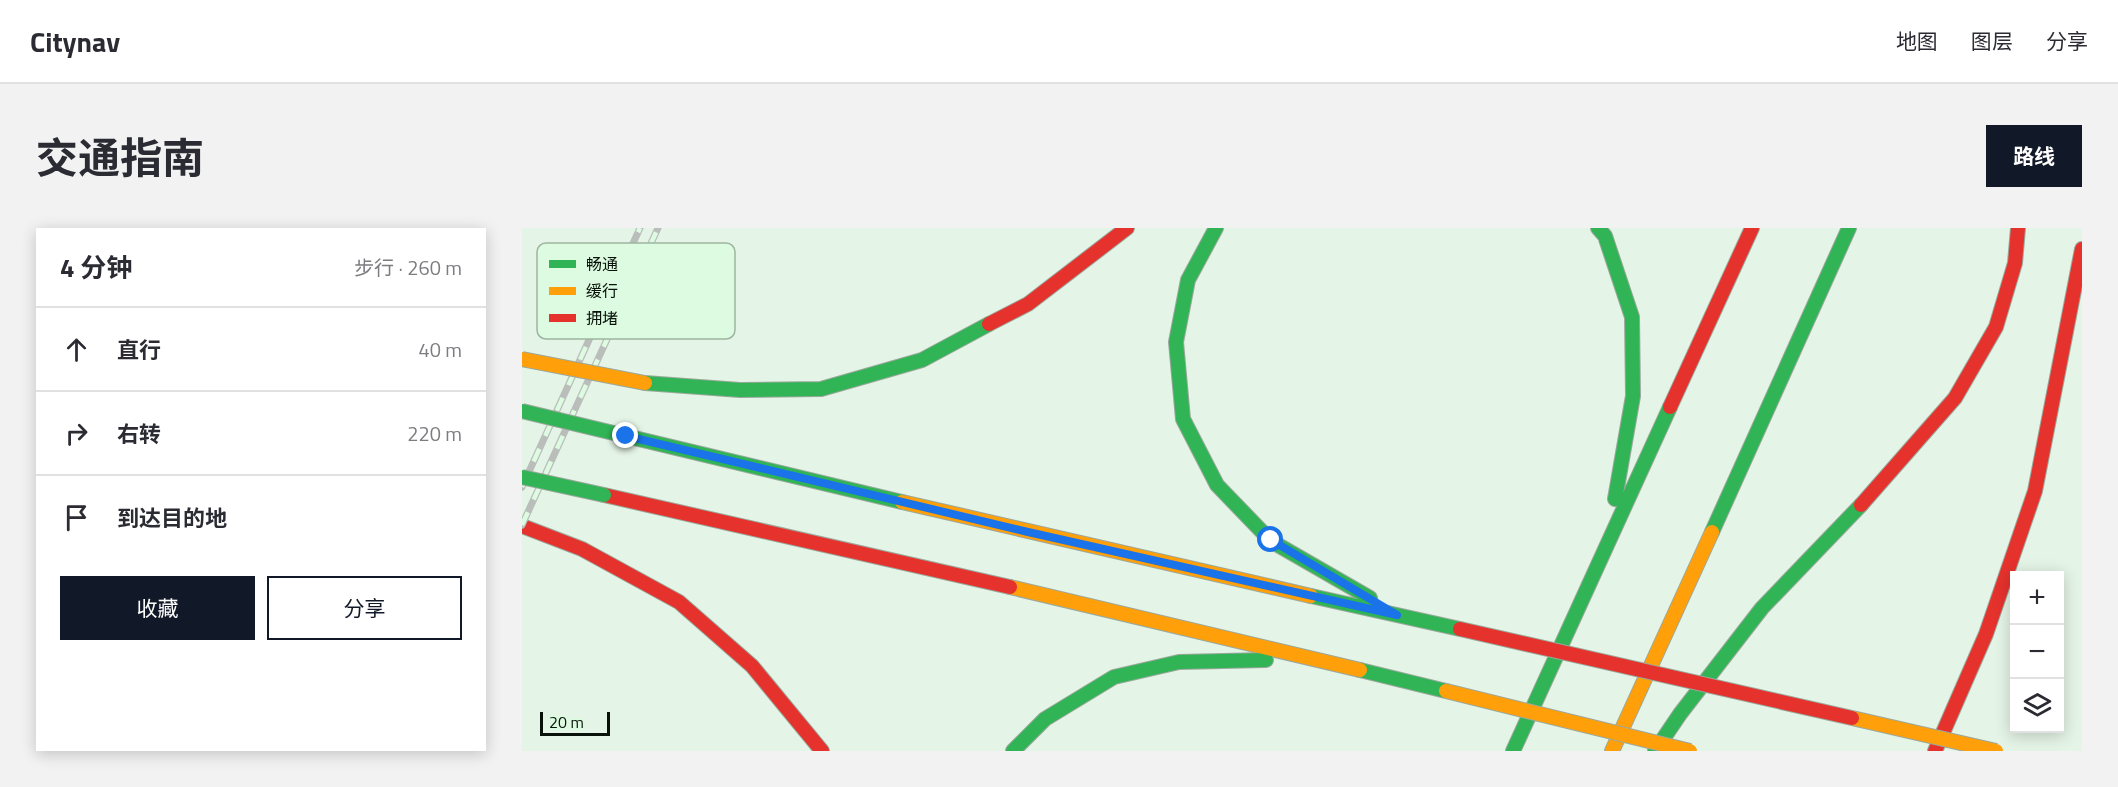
<!DOCTYPE html>
<html lang="zh">
<meta charset="utf-8">
<style>
body{margin:0;font-family:"Titillium Web","Noto Sans SC",sans-serif;background:#f2f2f3;color:#2b2b33}
.controls{position:absolute;right:18px;bottom:18px;display:grid;overflow:hidden;border-radius:0px;box-shadow:0 3px 15px #0003}
.controls button{width:54px;height:54px;display:grid;place-items:center;padding:0;border:0;border-bottom:2px solid #e1e1e2;background:#fff;color:#2b2b33;font:30px sans-serif}
.scale{position:absolute;left:18px;bottom:15px;width:70px;box-sizing:border-box;padding-left:6px;border:3px solid #08120a;border-top:0;font-size:16px;line-height:21px;white-space:nowrap;color:#08120a;-webkit-text-stroke:4px #ddfbe1;paint-order:stroke}
.stop{position:absolute;width:18px;height:18px;margin:-14px;border:4px solid #1a73e8;border-radius:50%;background:#fff}
.stop.end{background:#1a73e8;border-color:#fff;box-shadow:0 2px 6px #0008}
.list{margin:0;padding:0;list-style:none}
h2{display:flex;justify-content:space-between;align-items:center;height:78px;margin:0;padding:0 24px;font-size:26px}
h2 small{font-size:20px;font-weight:400;color:#7c7c81}
.list li{display:grid;grid-template-columns:39px 1fr auto;gap:18px;align-items:center;box-sizing:border-box;height:84px;padding:0 24px;border-top:2px solid #e1e1e2}
.list b{display:block;font-size:22px;white-space:nowrap}
.list em{font-size:20px;font-style:normal;color:#7c7c81}
.actions{display:flex;gap:12px;padding:18px 24px}
.actions a{flex:1;padding:14px 0;border:2px solid #111827;border-radius:0px;text-align:center;font-size:21px;color:#111827}
.actions .main{background:#111827;color:#fff}
.icon{flex:none;width:33px;height:33px;fill:none;stroke:currentColor;stroke-width:2;stroke-linecap:round;stroke-linejoin:round}
.map{position:relative;flex:none;width:1560px;height:523px;overflow:hidden;border-radius:0px}
header{display:flex;align-items:center;gap:36px;box-sizing:border-box;height:84px;padding:0 30px;background:#fff;border-bottom:2px solid #e1e1e2}
header strong{font-size:28px}
nav{display:flex;gap:33px;margin-inline-start:auto;font-size:21px}
.intro{display:flex;align-items:center;justify-content:space-between;box-sizing:border-box;height:144px;padding:0 36px}
h1{margin:0;font-size:42px}
.button{padding:15px 27px;border-radius:0px;background:#111827;color:#fff;font-size:21px;font-weight:700}
main{display:flex;gap:36px;padding:0 36px}
aside{flex:1;background:#fff;border-radius:0px;box-shadow:0 3px 15px #0003}
.map>svg:first-child{display:block}
.lines{fill:none;stroke-linecap:round;stroke-linejoin:round}
.fast-casing{stroke:#9ba89d;stroke-width:16}
.slow-casing{stroke:#9ba89d;stroke-width:16}
.jam-casing{stroke:#9ba89d;stroke-width:16}
.fast{stroke:#30b455;stroke-width:14}
.slow{stroke:#ff9f0a;stroke-width:14}
.jam{stroke:#e5322d;stroke-width:14}
.rail-casing{stroke:#babebb;stroke-width:7}
.rail{stroke:#ddfbe1;stroke-width:4.5;stroke-dasharray:14;stroke-linecap:butt}
.fast-bridge-casing{stroke:#9ba89d;stroke-width:16;stroke-linecap:butt}
.slow-bridge-casing{stroke:#9ba89d;stroke-width:16;stroke-linecap:butt}
.jam-bridge-casing{stroke:#9ba89d;stroke-width:16;stroke-linecap:butt}
.fast-bridge{stroke:#30b455;stroke-width:14}
.slow-bridge{stroke:#ff9f0a;stroke-width:14}
.jam-bridge{stroke:#e5322d;stroke-width:14}
.route{stroke:#1a73e8;stroke-width:8}
.key{fill:#ddfbe1;stroke:#9db5a0;stroke-width:1.5}
.key-label{font-size:16px;fill:#08120a}
</style>
<header>
<strong>Citynav</strong>
<nav><a>地图</a><a>图层</a><a>分享</a></nav>
</header>
<div class="intro"><h1>交通指南</h1><a class="button">路线</a></div>
<main>
<aside>
<h2>4 分钟<small>步行 · 260 m</small></h2>
<ul class="list">
<li><svg class="icon" aria-label="ahead" viewBox="0 0 24 24"><path d="M12 20V5M6 11l6-6 6 6"/></svg><div><b>直行</b></div><em>40 m</em></li>
<li><svg class="icon" aria-label="right" viewBox="0 0 24 24"><path d="M7 20v-9h11M14 6l5 5-5 5"/></svg><div><b>右转</b></div><em>220 m</em></li>
<li><svg class="icon" aria-label="arrive" viewBox="0 0 24 24"><path d="M6 21V4h12l-3 4 3 4H6"/></svg><div><b>到达目的地</b></div></li>
</ul>
<div class="actions"><a class="main">收藏</a><a>分享</a></div>
</aside>
<div class="map">
<svg width="1560" height="523" viewBox="0 0 1560 523">
<rect width="100%" height="100%" fill="#e4f4e6"/>
<g class="lines">
<!-- fast casing -->
<g class="fast-casing">
<path id="fast" d="M694 0 666 52 654 114 661 191 695 257 749 313 848 370
M1076 0 1083 8 1110 89 1111 168 1093 271
M123 155 218 162 299 161 400 132 467 96
M104 208 380 274
M1190 304 1327 0
M789 368 938 401
M838 442 924 463
M491 523 523 491 592 449 657 434 744 432
M991 523 1148 179
M1133 523 1158 486 1240 380 1339 277"/>
</g>
<!-- slow casing -->
<g class="slow-casing">
<path id="slow" d="M380 274 789 368
M488 359 838 442
M1090 523 1190 304"/>
</g>
<!-- jam casing -->
<g class="jam-casing">
<path id="jam" d="M467 96 506 76 605 0
M1148 179 1230 0
M82 267 488 359
M1339 277 1433 170 1474 99 1493 35 1496 0
M0 298 60 321 157 374 230 438 300 523
M1413 523 1464 406 1513 263 1560 21"/>
</g>
<!-- fast -->
<use href="#fast" class="fast"/>
<!-- slow -->
<use href="#slow" class="slow"/>
<!-- jam -->
<use href="#jam" class="jam"/>
<!-- rail casing -->
<g class="rail-casing">
<path id="rail" d="M0 259 118 0
M0 297 136 0"/>
</g>
<!-- rail -->
<use href="#rail" class="rail"/>
<!-- fast-bridge casing -->
<g class="fast-bridge-casing">
<path id="fast-bridge" d="M0 183 104 208
M0 249 82 267"/>
</g>
<!-- slow-bridge casing -->
<g class="slow-bridge-casing">
<path id="slow-bridge" d="M0 131 123 155
M924 463 1168 523
M1330 490 1474 523"/>
</g>
<!-- jam-bridge casing -->
<g class="jam-bridge-casing">
<path id="jam-bridge" d="M938 401 1330 490"/>
</g>
<!-- fast-bridge -->
<use href="#fast-bridge" class="fast-bridge"/>
<!-- slow-bridge -->
<use href="#slow-bridge" class="slow-bridge"/>
<!-- jam-bridge -->
<use href="#jam-bridge" class="jam-bridge"/>
</g>
<g class="lines">
<!-- route -->
<path class="route" d="M104 208 506 304 875 387 749 312"/>
</g>
<!-- legend -->
<rect x="15" y="15" width="198" height="96" rx="9" class="key"/>
<rect x="27" y="32" width="27" height="8" fill="#30b455"/>
<rect x="27" y="59" width="27" height="8" fill="#ff9f0a"/>
<rect x="27" y="86" width="27" height="8" fill="#e5322d"/>
<g class="key-label">
<text x="64" y="42">畅通</text>
<text x="64" y="69">缓行</text>
<text x="64" y="96">拥堵</text>
</g>
</svg>
<div class="controls">
<button>+</button>
<button>−</button>
<button><svg class="icon" aria-label="layers" viewBox="0 0 24 24"><path d="M12 4l9 5-9 5-9-5zM3 14l9 5 9-5"/></svg></button>
</div>
<div class="scale">20 m</div>
<div class="stop" style="left:749px;top:312px"></div>
<div class="stop end" style="left:104px;top:208px"></div>
</div>
</main>
